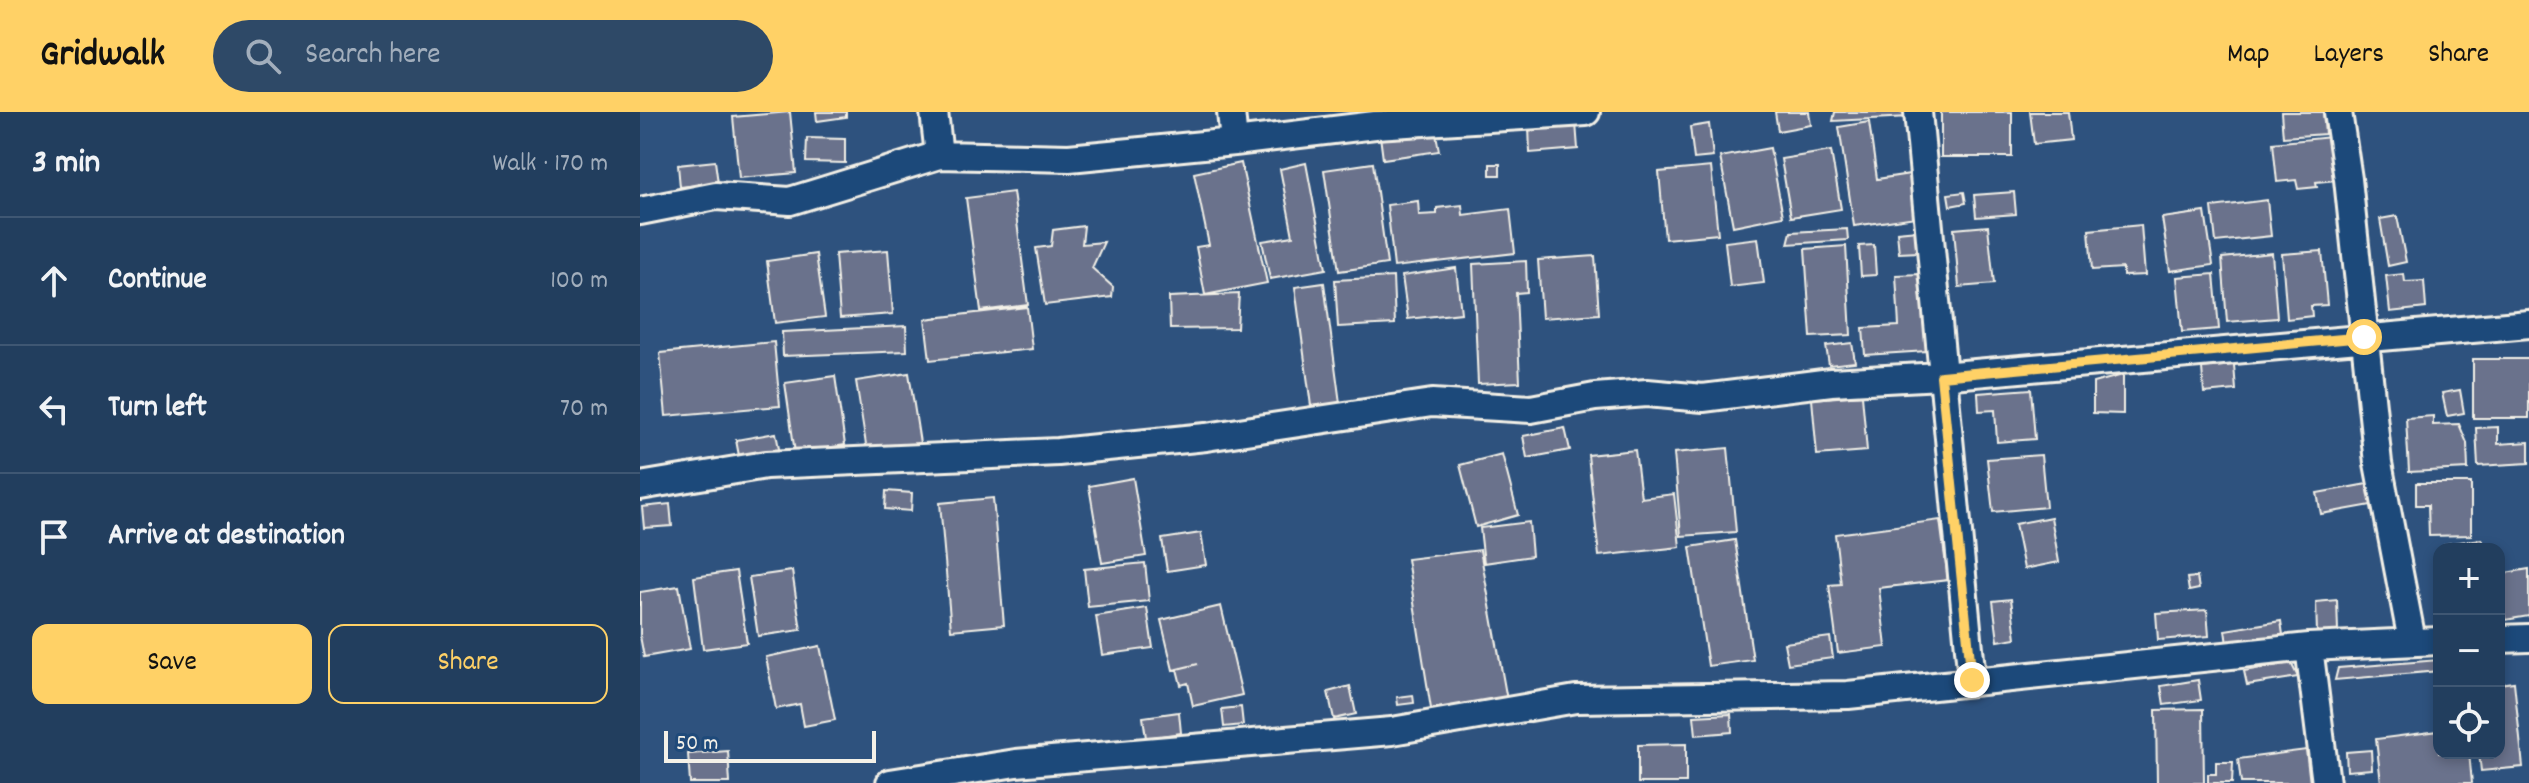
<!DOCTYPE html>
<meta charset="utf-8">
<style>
body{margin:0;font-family:Dekko,sans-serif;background:#2e4967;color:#f1f3f6}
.controls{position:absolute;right:24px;bottom:24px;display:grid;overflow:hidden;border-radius:16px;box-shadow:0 4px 12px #0003}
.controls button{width:72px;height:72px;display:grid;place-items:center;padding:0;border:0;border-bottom:2px solid #3f5773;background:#223e5e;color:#f1f3f6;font:40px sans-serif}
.scale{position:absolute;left:24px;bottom:20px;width:212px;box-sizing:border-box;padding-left:8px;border:4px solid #f4f1e8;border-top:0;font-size:22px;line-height:28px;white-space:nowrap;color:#f4f1e8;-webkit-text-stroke:6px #1f4a7a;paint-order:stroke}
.stop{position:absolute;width:24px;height:24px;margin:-18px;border:6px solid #ffd166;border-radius:50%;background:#fff}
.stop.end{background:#ffd166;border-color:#fff;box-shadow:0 2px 8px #0008}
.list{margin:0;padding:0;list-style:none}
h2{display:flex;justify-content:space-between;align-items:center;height:104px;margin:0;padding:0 32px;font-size:34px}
h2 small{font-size:26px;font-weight:400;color:#a2aebc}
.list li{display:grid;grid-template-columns:52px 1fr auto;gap:24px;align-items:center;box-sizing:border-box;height:128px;padding:0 32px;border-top:2px solid #3f5773}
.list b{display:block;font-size:30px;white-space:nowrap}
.list em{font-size:26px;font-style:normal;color:#a2aebc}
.actions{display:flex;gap:16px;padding:24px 32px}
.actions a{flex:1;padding:18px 0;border:2px solid #ffd166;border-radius:16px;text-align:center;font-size:28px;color:#ffd166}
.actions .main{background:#ffd166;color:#111}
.icon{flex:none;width:44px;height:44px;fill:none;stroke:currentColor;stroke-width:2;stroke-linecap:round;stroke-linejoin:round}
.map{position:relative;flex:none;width:1889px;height:671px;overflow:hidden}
header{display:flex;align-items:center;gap:48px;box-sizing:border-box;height:112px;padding:0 40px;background:#ffd166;color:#111}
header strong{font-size:38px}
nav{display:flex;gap:44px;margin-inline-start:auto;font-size:28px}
.search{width:560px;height:72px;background:#2e4967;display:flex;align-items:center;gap:20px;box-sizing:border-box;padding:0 28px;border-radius:44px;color:#a2aebc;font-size:30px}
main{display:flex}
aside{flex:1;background:#223e5e}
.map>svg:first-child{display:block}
.building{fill:#6a728c;stroke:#f4f1e8;stroke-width:2}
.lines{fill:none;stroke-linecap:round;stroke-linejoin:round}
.minor-casing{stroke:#f4f1e8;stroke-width:32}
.minor{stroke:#1f4a7a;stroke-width:26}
.route{stroke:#ffd166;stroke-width:10}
</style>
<header>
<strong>Gridwalk</strong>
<div class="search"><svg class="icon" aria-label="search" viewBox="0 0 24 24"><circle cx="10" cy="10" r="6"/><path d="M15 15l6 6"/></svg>Search here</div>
<nav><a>Map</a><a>Layers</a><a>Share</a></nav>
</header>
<main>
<aside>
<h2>3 min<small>Walk · 170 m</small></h2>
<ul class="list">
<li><svg class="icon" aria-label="ahead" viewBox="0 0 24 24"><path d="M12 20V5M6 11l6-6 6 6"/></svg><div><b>Continue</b></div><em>100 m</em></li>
<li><svg class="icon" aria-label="left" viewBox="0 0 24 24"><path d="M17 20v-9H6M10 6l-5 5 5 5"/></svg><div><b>Turn left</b></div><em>70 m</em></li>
<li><svg class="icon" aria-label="arrive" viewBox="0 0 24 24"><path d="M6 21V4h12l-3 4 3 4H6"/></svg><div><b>Arrive at destination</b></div></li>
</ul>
<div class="actions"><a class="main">Save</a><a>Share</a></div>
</aside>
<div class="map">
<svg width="1889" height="671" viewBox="0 0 1889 671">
<rect width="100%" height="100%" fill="#2e527e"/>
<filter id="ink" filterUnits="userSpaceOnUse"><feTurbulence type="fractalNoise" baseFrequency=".0125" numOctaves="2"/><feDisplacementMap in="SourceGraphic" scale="16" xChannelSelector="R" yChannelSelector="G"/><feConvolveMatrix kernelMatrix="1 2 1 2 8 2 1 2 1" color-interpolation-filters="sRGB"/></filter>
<g filter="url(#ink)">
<!-- building -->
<path class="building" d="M150 0 156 61 99 66 93 5Z
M176 0H206V5L177 9Z
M1135 0H1169L1171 13 1138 19Z
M1195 0H1269V5L1193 9Z
M1301 0H1372V45H1301Z
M1390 0H1428L1431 28 1394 32Z
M1641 0H1683L1685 22 1643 25Z
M1229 10 1237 67 1270 62 1276 105 1214 114 1199 15Z
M936 11 938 37 890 41 889 14Z
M1069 12 1073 45 1054 47 1050 15Z
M795 16 799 39 743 47 740 24Z
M1691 25 1696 68 1676 70 1677 75 1658 77 1656 68 1637 70 1633 31Z
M167 26 205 27V51L166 50Z
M1130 36 1143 104 1093 114 1080 45Z
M1191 39 1201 97 1151 105 1141 47Z
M75 49 78 71 40 75 38 53Z
M601 51 627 171 565 183 556 135 569 133 554 61Z
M666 51 686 157 630 167 622 129 653 124 640 57Z
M733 51 747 152 699 159 684 58Z
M850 52H860V63H850Z
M1071 55 1078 122 1025 127 1019 60Z
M373 80 388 193 341 199 326 86Z
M1324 80 1326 91 1310 94 1308 82Z
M1374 80 1376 102 1336 105 1334 83Z
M1627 88 1631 124 1576 130 1572 95Z
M778 89 779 103 797 102V96L822 93 823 103 870 97 875 141 754 155 747 93Z
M1565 100 1573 153 1530 159 1522 106Z
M1757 104 1766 150 1748 154 1740 107Z
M1501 113 1505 163 1483 164V156L1452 158 1449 118Z
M444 114 442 132 464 130 452 156 473 175 472 185 405 193 396 136 411 134 413 118Z
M1348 114 1354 172 1319 175 1314 117Z
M1207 117 1208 128 1148 132 1151 120Z
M1277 118 1279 140 1259 141 1257 120Z
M1118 126 1124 171 1090 175 1085 130Z
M1234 133 1236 163 1221 164 1219 134Z
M1206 134 1211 223 1171 225 1165 137Z
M248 138 253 202 200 206 195 142Z
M1682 139 1687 193 1671 194 1672 204 1647 207 1642 142Z
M1632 141 1637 206 1587 210 1582 146Z
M176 142 185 205 135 211 127 149Z
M955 144 959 202 902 206 898 148Z
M886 149 887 180 876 181 880 270 838 272 833 152Z
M816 156 821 201 768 207 762 164Z
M1282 162 1287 239 1225 243 1223 216 1259 214 1256 163Z
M1574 162 1579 217 1542 220 1537 165Z
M1764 162 1765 170 1784 169 1786 196 1750 200 1746 164Z
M753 165 755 212 698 215 695 168Z
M684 171 700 291 671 294 655 175Z
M599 182 597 216 530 217 529 185Z
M387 195 392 237 290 248 285 207Z
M266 214 267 239 143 244 142 220Z
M134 230 140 294 26 304 20 241Z
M1212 231 1215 250 1189 253 1186 234Z
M1833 247H1889V306H1833Z
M1594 253 1596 278 1564 281 1562 256Z
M269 261 280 331 227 339 216 269Z
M1483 263V302L1453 301V271Z
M195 264 205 333 155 341 145 271Z
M1391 277 1395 327 1357 330 1355 298 1339 299 1338 281Z
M1820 278 1824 301 1807 304 1802 281Z
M1222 283 1227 339 1177 343 1172 287Z
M1793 304V313L1819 312 1827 331 1828 357 1769 360 1766 306Z
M1858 315V332L1889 330V351L1838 354 1836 316Z
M925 316 930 338 887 346 883 324Z
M136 321 140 342 100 349 96 328Z
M1088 336 1096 420 1041 424 1034 341Z
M995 338 1001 386 1034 382 1040 435 959 444 948 343Z
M862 342 878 403 836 415 820 353Z
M1401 343 1406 395 1353 400 1347 347Z
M493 366 506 444 462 451 449 374Z
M1733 371 1737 392 1681 402 1677 381Z
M1776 371H1831V423L1789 424 1788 393H1776Z
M246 379 272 381 271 399 245 397Z
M353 386 364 513 311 518 300 391Z
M30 392 32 414 4 416 2 395Z
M1411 405 1419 450 1384 457 1375 412Z
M1300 408 1308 468 1239 476 1246 535 1198 541 1189 473 1201 472 1195 422Z
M889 410 892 444 844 451 840 416Z
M561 421 566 453 527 459 522 427Z
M1842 427 1843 437H1806L1805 432Z
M1095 428 1113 548 1068 554 1050 435Z
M840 438 867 588 791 597 767 447Z
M505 451 509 489 448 495 444 457Z
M1889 457V504L1865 508 1859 462Z
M96 459 107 531 63 537 54 465Z
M152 459 161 518 118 524 109 465Z
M1557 465 1559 477 1549 479 1547 466Z
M39 474 50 537 4 545 0 524V480Z
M1371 487 1376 526 1358 529 1353 489Z
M1697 488 1698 519 1677 521 1676 490Z
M581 494 602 583 553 594 548 571 541 573 537 557 558 552 533 558 521 508Z
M507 496 513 536 462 543 456 504Z
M1567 498 1569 524 1518 528 1516 501Z
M1641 509 1643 523 1587 532 1585 518Z
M1190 525 1193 546 1148 552 1144 531Z
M180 534 195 608 164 614 160 592 136 597 126 545Z
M1799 548V559L1695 568 1698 556Z
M1651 551 1658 565 1607 573 1604 559Z
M1558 568 1561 588 1524 593 1521 574Z
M1874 570 1883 655 1841 659 1839 641H1859V572Z
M710 574 716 602 694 607 688 580Z
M773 583 774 591 758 593 757 585Z
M601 595 603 613 584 615 582 597Z
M1563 597 1564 671H1517L1516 598Z
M539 600 541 621 506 626 503 605Z
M1091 602 1092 620 1056 623 1054 604Z
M1799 619V641H1829L1832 671H1741L1736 627Z
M1046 632V671H998V633Z
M1666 638 1670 671H1601L1598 647Z
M1731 638 1732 657 1707 659 1706 640Z
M88 639 90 671H50L48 642Z
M1576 650H1593L1592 671H1568V662H1576Z"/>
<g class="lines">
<!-- minor casing -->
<g class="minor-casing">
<path id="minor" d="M294 0 299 43
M591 0 594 30
M1278 0 1332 568
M1698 0 1708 67 1738 351 1772 529
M0 99 76 84 150 89 299 43 429 46 594 30 735 13 946 0
M0 374 126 353 418 340 566 325 792 291 891 297 955 285 1007 281 1063 286 1191 270 1301 264 1889 212
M1859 527 1889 526
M1669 535 1686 671
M250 671 376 651 752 619 936 587 1208 583 1669 535 1799 529"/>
</g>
<!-- minor -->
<use href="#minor" class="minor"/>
</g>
</g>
<g class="lines" filter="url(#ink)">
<!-- route -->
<path class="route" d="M1332 568 1301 264 1724 225"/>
</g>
</svg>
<div class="controls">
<button>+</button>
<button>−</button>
<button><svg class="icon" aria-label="locate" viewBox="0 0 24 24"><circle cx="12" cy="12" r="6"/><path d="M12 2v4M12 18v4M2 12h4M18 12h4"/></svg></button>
</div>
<div class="scale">50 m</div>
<div class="stop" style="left:1724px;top:225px"></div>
<div class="stop end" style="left:1332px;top:568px"></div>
</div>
</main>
